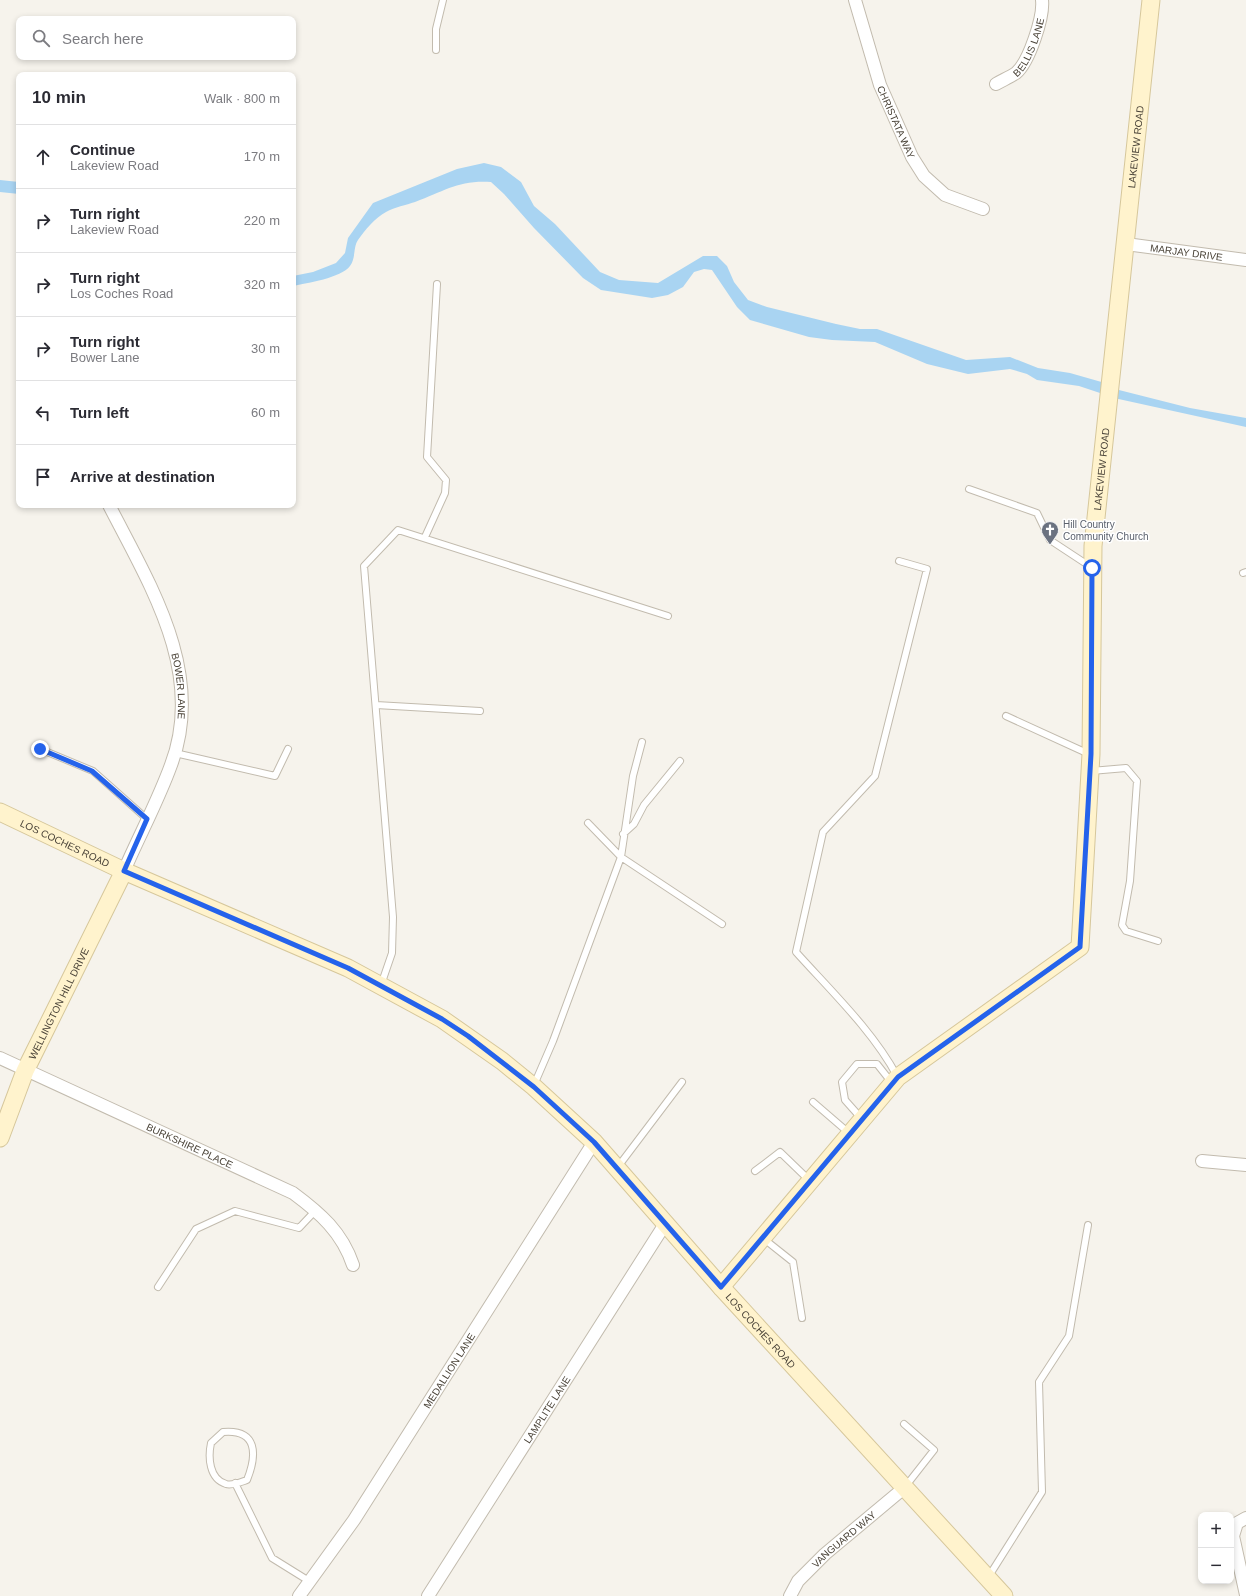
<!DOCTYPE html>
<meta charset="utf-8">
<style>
body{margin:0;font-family:Helvetica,sans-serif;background:#f2f2f3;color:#2b2b33}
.controls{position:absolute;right:12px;bottom:12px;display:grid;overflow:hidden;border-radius:8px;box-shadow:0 2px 6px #0003}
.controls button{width:36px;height:36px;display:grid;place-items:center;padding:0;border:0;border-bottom:1px solid #e1e1e2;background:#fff;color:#2b2b33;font:20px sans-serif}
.stop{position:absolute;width:12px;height:12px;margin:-9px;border:3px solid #2563eb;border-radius:50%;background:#fff}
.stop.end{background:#2563eb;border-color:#fff;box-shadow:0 1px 4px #0008}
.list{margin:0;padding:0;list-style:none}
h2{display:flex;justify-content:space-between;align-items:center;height:52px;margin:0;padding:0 16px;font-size:17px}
h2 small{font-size:13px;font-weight:400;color:#7c7c81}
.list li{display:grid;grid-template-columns:26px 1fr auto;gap:12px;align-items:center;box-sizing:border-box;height:64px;padding:0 16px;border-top:1px solid #e1e1e2}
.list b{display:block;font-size:15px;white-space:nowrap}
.list p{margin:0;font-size:13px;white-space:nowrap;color:#7c7c81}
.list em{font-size:13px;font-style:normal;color:#7c7c81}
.icon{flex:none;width:22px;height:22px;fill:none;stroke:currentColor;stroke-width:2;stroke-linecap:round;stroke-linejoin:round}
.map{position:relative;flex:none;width:1246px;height:1596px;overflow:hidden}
.search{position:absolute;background:#fff;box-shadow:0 2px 6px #0003;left:16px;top:16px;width:280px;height:44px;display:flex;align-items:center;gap:10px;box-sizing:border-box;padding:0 14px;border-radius:8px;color:#7c7c81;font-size:15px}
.panel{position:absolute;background:#fff;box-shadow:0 2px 6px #0003;left:16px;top:72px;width:280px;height:436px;border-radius:8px}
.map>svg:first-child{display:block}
.water{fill:#a9d4f2}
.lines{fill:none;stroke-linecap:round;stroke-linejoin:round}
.lane-casing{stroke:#c2bbae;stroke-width:8}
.street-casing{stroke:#c2bbae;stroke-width:14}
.secondary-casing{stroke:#d6c79b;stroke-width:19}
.lane{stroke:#fff;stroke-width:6}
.street{stroke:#fff;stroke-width:12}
.secondary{stroke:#fff3cd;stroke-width:17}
.route{stroke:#2563eb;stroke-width:5}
.labels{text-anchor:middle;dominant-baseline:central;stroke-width:3;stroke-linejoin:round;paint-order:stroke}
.street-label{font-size:10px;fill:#4b4439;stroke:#fff}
.worship-label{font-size:10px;fill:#5b616d;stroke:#fff;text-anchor:start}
</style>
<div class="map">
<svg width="1246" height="1596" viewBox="0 0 1246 1596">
<rect width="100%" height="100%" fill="#f6f3ec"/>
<!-- water -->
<path class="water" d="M484 163 501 167 521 182 534 206 555 224 600 272 619 280 658 283 703 256H717L727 266 734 282 748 300 767 307 836 324 860 329H877L966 360 1010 357 1038 368 1070 373 1105 383 1103 394 1079 386 1037 380 1027 374 1010 369 968 374 927 364 875 342 832 340 809 337 750 320 737 307 712 270 704 269 694 272 683 287 668 295 652 298 601 290 583 278 534 228 504 194 491 182C458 180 445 191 415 202 406 205 395 207 386 212 375 218 365 230 358 240 353 247 356 258 350 266 341 278 307 283 293 286V276L313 272 336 263 345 253 348 238 373 203 457 169Z
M0 180 19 182V194L0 192Z
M1115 389 1190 408 1246 418V427L1114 398Z"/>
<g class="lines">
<!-- lane casing -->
<g class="lane-casing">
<path id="lane" d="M436 50V29L443 0
M969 489 1037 513 1050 540 1091 567
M425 537 445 493 446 480 427 457 437 284
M1243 573 1246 572
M376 705 480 711
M1006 716 1089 754
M40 749 93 771 147 819
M175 753 275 776 288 749
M1091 771 1126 768 1137 781 1130 881 1122 925 1126 931 1158 941
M588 823 621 857 722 924
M623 834 634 824 644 805 680 761
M381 985 392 953 393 917 364 566 398 530 668 616
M897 1076C873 1031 830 990 796 952L823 832 875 776 927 569 899 561
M534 1085 553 1041 621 857 633 776 642 742
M813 1102 849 1133
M861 1118 845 1100 842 1082 857 1064H877L892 1083
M617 1168 682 1082
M755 1171 780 1152 809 1180
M764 1239 793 1262 802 1318
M158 1287 196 1229 235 1211 299 1228 316 1210
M904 1424 934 1450 905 1487
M223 1432C258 1429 257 1455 247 1480 241 1482 232 1486 226 1484 209 1479 208 1457 211 1443Z
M235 1483 272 1558 309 1581
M989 1576 1042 1492 1039 1382 1069 1336 1088 1225"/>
</g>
<!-- street casing -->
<g class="street-casing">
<g id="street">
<path id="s1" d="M855 0 880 85 912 157 924 176 945 195 983 209"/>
<path id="s2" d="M996 84C1003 80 1010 77 1016 73 1029 62 1044 17 1042 0"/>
<path id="s3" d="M1126 244 1246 260"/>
<path id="s4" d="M109 505C150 585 206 673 171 765 158 801 139 836 124 871"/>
<path id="s5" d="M0 1058 293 1193C320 1213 342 1232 353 1265"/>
<path d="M1202 1161 1246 1165"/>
<path d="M1246 1518 1237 1523 1233 1536 1246 1595"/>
<path id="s6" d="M299 1596 354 1520 594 1142"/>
<path id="s7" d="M428 1596 665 1224"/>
<path id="s8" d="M790 1596 798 1581 825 1554 904 1488"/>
</g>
</g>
<!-- secondary casing -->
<g class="secondary-casing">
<g id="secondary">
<path id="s9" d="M0 812 124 871 348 968 442 1019 502 1061 534 1087 594 1142 721 1287 1004 1596"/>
<path id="s10" d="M0 1138 25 1071 124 871"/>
<path id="s11" d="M721 1287 898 1077 1080 947 1091 754 1093 546 1151 0"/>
</g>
</g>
<!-- lane -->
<use href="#lane" class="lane"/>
<!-- street -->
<use href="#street" class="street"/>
<!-- secondary -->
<use href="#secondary" class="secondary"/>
</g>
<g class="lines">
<!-- route -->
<path class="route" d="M40 749 92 771 147 819 124 871 348 968 442 1019 468 1036 534 1087 594 1142 721 1287 898 1077 1080 947 1091 754 1092 568"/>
</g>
<!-- icons -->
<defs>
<g id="church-pin" transform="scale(0.9)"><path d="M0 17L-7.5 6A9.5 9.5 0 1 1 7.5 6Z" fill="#6b7280" stroke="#fff"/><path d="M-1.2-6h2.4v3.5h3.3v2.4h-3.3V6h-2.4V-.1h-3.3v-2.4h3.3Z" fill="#fff"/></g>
</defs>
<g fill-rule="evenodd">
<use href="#church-pin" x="1050" y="530"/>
</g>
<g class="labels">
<!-- street labels -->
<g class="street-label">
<text stroke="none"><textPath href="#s2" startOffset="52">BELLIS LANE</textPath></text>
<text stroke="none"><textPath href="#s1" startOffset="129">CHRISTATA WAY</textPath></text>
<text stroke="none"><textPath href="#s11" startOffset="1301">LAKEVIEW ROAD</textPath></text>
<text stroke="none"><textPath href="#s3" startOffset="61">MARJAY DRIVE</textPath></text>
<text stroke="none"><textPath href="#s11" startOffset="977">LAKEVIEW ROAD</textPath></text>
<text stroke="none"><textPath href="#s4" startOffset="196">BOWER LANE</textPath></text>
<text stroke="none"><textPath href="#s9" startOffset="72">LOS COCHES ROAD</textPath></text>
<text stroke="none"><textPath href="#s10" startOffset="147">WELLINGTON HILL DRIVE</textPath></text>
<text stroke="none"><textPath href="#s5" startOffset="209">BURKSHIRE PLACE</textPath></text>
<text stroke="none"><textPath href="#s9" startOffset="936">LOS COCHES ROAD</textPath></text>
<text stroke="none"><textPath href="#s6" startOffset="271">MEDALLION LANE</textPath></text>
<text stroke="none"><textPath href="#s7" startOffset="221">LAMPLITE LANE</textPath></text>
<text stroke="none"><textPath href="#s8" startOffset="79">VANGUARD WAY</textPath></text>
</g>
<!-- worship labels -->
<g class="worship-label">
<text x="1063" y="524">Hill Country<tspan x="1063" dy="12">Community Church</tspan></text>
</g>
</g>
</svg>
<div class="controls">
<button>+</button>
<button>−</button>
</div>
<div class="stop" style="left:1092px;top:568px"></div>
<div class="stop end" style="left:40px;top:749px"></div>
<div class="search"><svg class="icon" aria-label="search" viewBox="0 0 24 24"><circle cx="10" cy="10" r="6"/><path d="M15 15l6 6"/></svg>Search here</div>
<section class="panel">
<h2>10 min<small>Walk · 800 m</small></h2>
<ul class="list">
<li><svg class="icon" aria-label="ahead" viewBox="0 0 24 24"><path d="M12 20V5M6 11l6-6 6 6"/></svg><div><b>Continue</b><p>Lakeview Road</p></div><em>170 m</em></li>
<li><svg class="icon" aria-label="right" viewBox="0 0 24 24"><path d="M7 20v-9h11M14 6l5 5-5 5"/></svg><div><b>Turn right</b><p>Lakeview Road</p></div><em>220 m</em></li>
<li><svg class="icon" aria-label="right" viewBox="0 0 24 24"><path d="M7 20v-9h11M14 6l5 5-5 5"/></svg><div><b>Turn right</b><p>Los Coches Road</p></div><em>320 m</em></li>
<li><svg class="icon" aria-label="right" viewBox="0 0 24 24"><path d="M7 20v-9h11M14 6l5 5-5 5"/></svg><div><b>Turn right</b><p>Bower Lane</p></div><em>30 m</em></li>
<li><svg class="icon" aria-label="left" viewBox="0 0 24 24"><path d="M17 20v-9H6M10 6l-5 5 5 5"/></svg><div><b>Turn left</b></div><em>60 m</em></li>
<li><svg class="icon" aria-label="arrive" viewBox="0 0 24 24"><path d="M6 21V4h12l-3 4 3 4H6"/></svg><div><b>Arrive at destination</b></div></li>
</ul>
</section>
</div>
